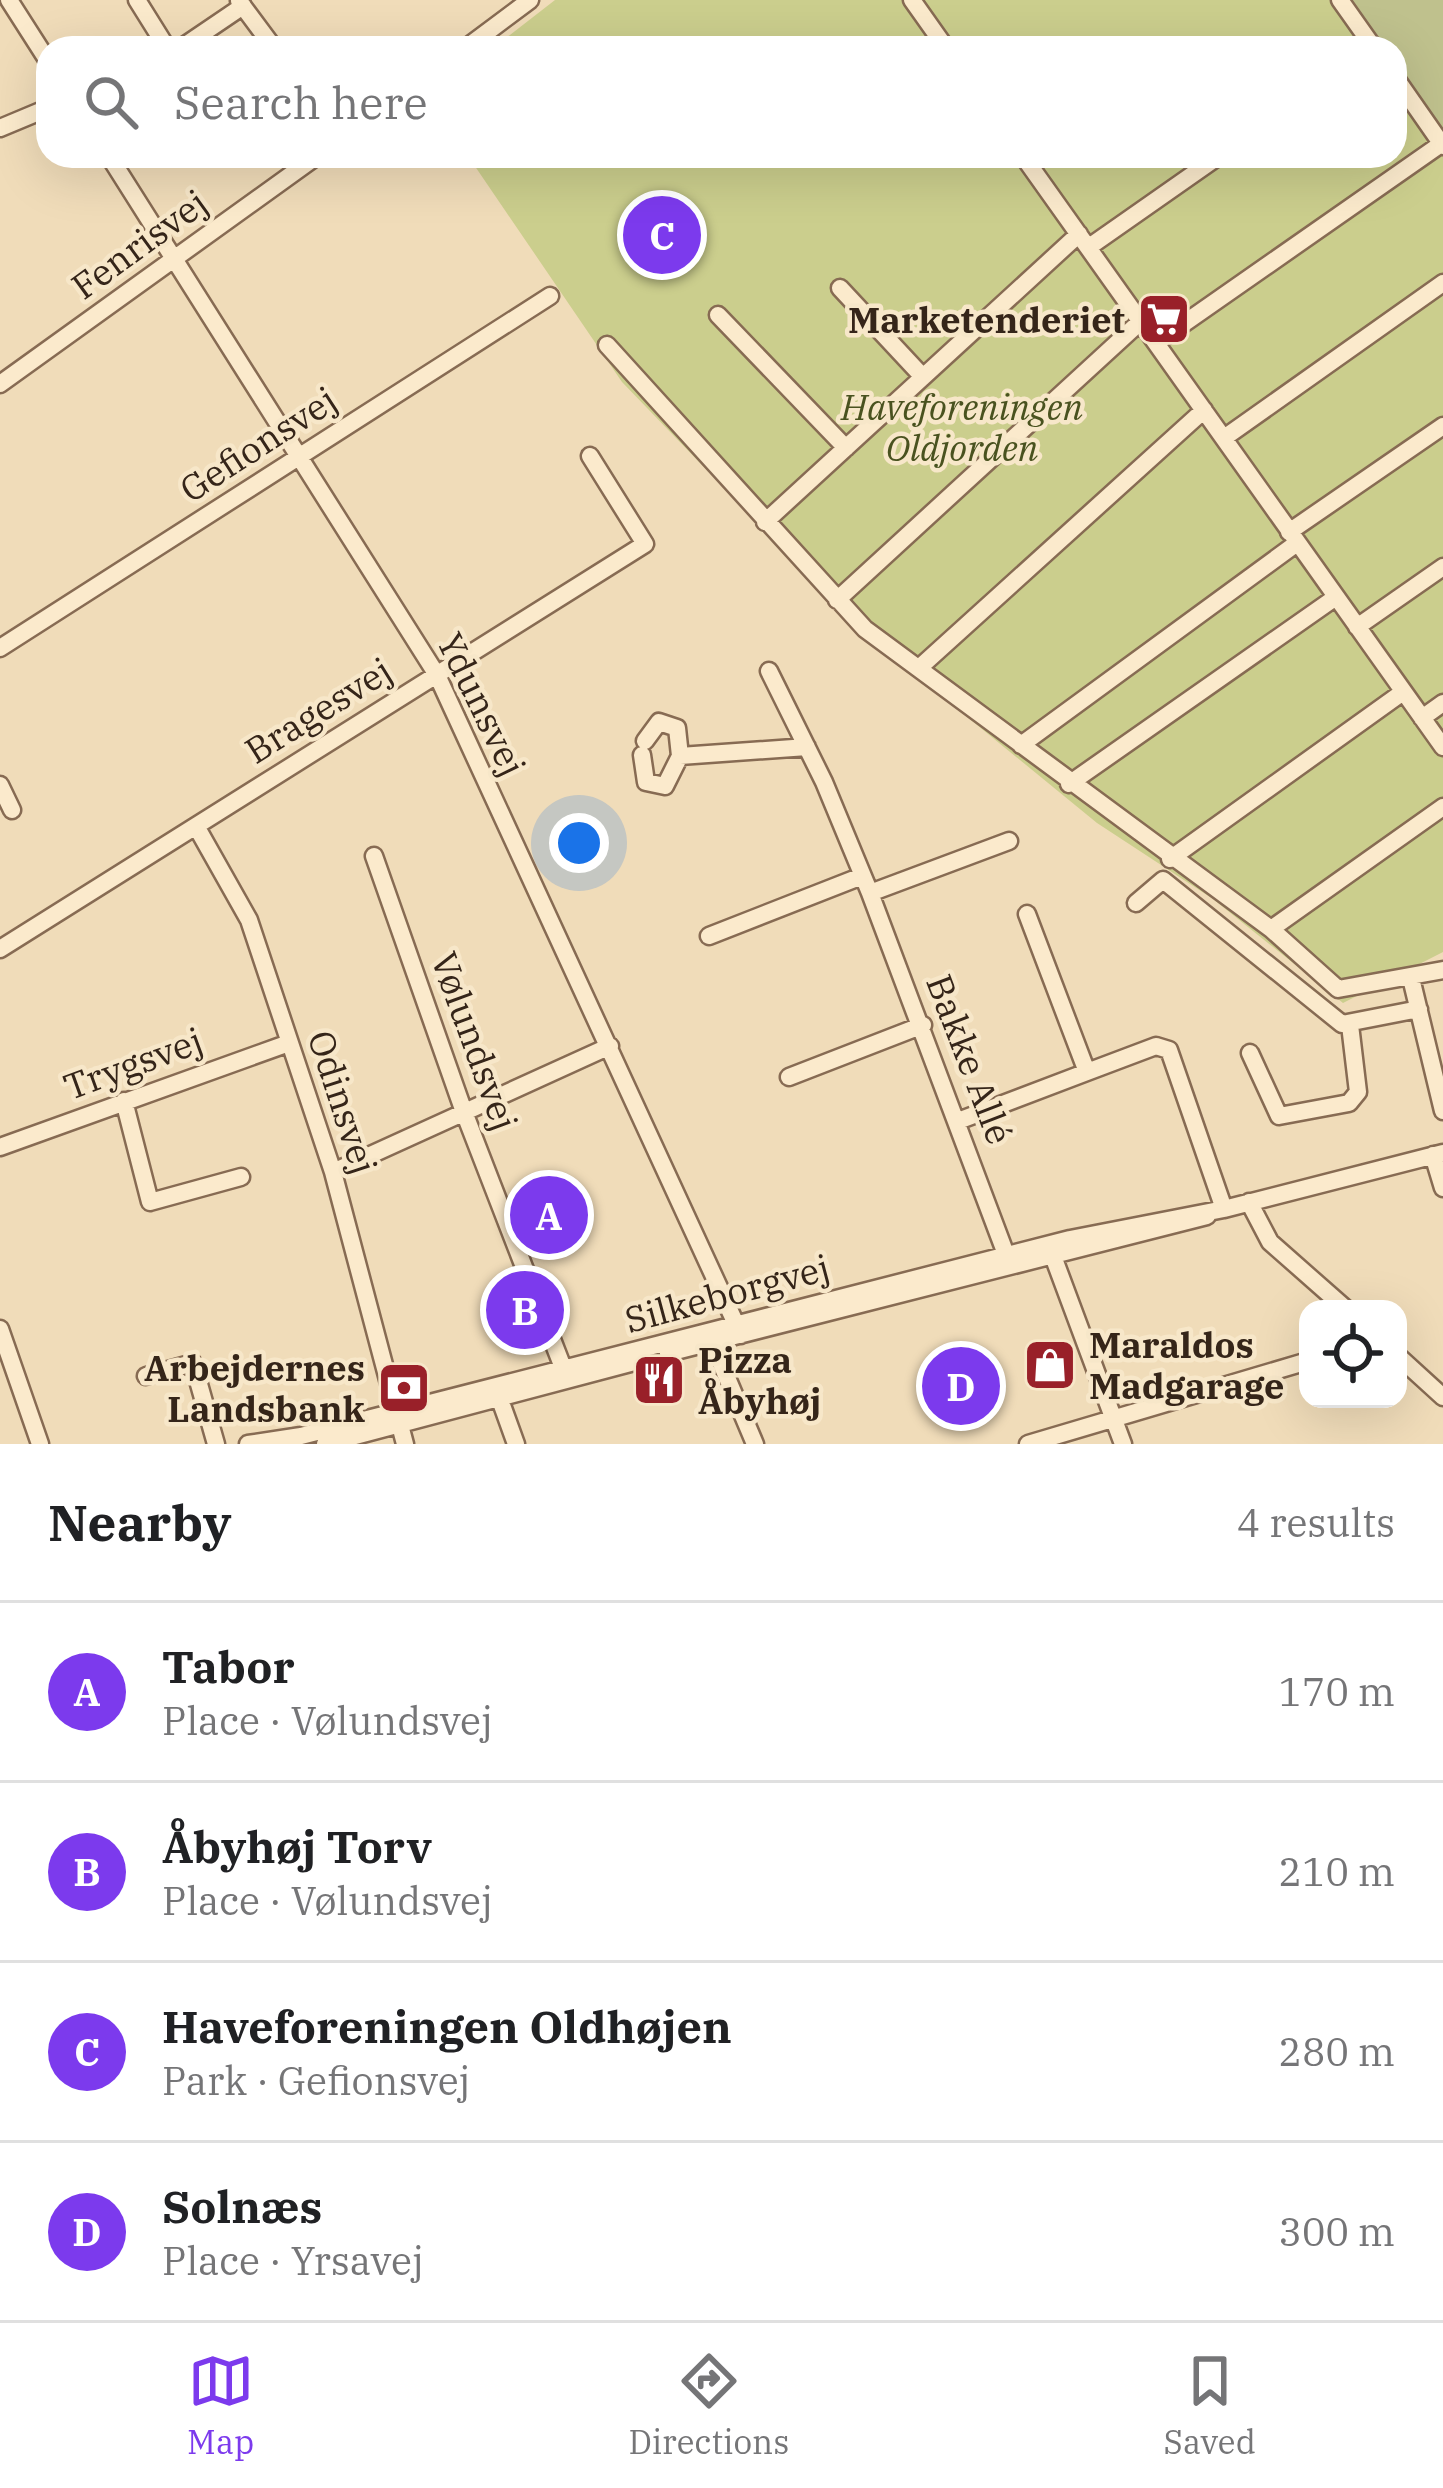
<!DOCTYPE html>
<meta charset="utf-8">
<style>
body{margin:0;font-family:"IBM Plex Serif",serif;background:#f2f2f2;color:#202124}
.controls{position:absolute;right:36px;bottom:36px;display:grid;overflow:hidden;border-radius:24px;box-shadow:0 12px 48px #0002}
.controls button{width:108px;height:108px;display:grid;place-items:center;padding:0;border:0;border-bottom:3px solid #e0e0e0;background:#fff;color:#202124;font:60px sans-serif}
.you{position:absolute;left:579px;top:843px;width:42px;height:42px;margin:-30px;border:9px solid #fff;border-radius:50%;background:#1a73e8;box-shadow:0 0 0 18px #1a73e833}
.badge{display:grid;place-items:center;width:78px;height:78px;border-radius:50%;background:#7c3aed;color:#fff;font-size:39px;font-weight:700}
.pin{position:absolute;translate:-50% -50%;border:6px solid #fff;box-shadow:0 3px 12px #0006}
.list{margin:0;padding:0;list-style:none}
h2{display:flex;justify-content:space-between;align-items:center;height:156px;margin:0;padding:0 48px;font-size:51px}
h2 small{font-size:39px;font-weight:400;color:#757577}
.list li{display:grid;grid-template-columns:78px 1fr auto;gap:36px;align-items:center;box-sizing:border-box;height:180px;padding:0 48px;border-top:3px solid #e0e0e0}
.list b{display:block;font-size:45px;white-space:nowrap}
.list p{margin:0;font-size:39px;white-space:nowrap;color:#757577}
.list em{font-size:39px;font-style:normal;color:#757577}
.icon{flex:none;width:66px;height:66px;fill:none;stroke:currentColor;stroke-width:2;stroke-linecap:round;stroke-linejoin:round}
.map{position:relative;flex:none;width:1443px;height:1444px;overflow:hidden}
.search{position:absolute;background:#fff;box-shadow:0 12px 48px #0002;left:36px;right:36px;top:36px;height:132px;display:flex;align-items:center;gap:30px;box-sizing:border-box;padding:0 42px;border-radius:36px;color:#757577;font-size:45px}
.sheet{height:876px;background:#fff}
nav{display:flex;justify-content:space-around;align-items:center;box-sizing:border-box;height:168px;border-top:3px solid #e0e0e0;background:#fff;font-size:33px;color:#757577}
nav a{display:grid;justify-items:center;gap:6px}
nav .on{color:#7c3aed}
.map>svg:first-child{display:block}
.green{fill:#cbce8d}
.cemetery{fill:#bfc18d}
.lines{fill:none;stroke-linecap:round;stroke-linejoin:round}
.minor-casing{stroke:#876b53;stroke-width:21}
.minor{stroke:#fbeacc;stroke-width:16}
.labels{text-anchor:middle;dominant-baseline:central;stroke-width:9;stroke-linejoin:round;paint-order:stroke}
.street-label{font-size:36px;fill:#352519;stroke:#f7e7c9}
.poi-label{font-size:36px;font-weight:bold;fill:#352519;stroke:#f7e7c9;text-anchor:end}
.park-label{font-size:36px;font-style:italic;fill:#49521f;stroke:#f7e7c9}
</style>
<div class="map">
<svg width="1443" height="1444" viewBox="0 0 1443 1444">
<rect width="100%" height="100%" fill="#f0dcb9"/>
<!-- green -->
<path class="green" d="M555 0H1348L1381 48H493Z
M1395 68 1443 137V952L1343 1003 1213 899 1097 823 861 630 622 382 468 156H1395Z"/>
<!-- cemetery -->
<path class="cemetery" d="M1348 0H1443V137L1395 68V48H1381Z"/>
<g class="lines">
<!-- minor casing -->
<g class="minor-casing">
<path id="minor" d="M9 0 48 61
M137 0 167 48
M912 0 946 48
M1340 0 1374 48
M239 1 274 48
M181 48 243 6
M466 48 530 0
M1395 77 1443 146
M0 128 48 108
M109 156 437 675 741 1335
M1023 156 1443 747
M1089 247 1219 156
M840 288 923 377
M718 315 846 448
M1156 343 1441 144
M607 345 865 629 1271 929 1338 989 1443 970
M0 384 317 156
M1224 438 1443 283
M765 522 1079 234
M1289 532 1443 426
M837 600 1141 321
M1357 627 1443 567
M0 648 550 296
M919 668 1204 410
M769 671 824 782 870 893 1010 1265
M1422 718 1443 703
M1021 745 1297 543
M642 755 646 782 665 786 680 756 677 728 659 722 645 741
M680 756 807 747
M1069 784 1336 597
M0 785 12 810
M196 826 249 920 333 1172 405 1444
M374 856 464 1112 567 1378
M1170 859 1403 692
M870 893 1009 841
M1136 903 1163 880 1342 1024 1419 1009
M1271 929 1443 807
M709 936 862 876
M0 949 645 544 590 456
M1411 978 1443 1111
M1250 1053 1279 1116 1349 1103 1358 1092 1350 1025
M1087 1072 1156 1046 1169 1050 1224 1209
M789 1077 923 1025
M124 1101 150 1202 241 1177
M958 1121 1087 1072 1027 914
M0 1147 289 1043
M1433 1155 1443 1188
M333 1172 610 1046
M1249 1202 1270 1242 1346 1309
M1050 1248 1123 1444
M0 1329 40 1444
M712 1342 755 1444
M668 1353 1207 1216
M1398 1356 1443 1397
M146 1376 193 1363 216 1444
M498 1394 516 1444
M248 1444 301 1436 1070 1239 1224 1209 1443 1153
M325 1444 638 1361
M1028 1444 1308 1361"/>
</g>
<!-- minor -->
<use href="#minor" class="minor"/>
</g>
<!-- icons -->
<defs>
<g id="supermarket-square" transform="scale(2.7)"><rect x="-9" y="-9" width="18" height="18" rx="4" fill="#992029" stroke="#f7e7c9"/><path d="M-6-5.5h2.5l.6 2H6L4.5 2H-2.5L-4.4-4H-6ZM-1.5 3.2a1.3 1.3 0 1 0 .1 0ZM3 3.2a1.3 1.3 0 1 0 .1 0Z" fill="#fff"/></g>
<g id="shop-square" transform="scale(2.7)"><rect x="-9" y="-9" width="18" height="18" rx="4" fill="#992029" stroke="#f7e7c9"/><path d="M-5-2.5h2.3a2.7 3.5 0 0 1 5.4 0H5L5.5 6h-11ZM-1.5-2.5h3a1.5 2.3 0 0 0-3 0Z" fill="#fff"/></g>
<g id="restaurant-square" transform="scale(2.7)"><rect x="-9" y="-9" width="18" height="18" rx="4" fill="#992029" stroke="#f7e7c9"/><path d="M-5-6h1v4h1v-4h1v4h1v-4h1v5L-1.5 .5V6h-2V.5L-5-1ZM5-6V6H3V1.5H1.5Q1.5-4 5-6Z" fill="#fff"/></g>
<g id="bank-square" transform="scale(2.7)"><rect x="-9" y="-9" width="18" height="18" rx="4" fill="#992029" stroke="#f7e7c9"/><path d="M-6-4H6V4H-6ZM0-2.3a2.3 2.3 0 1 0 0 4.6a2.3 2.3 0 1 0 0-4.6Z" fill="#fff"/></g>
</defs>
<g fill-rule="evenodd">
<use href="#supermarket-square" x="1164" y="319"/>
<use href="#shop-square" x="1050" y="1365"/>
<use href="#restaurant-square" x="659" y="1380"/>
<use href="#bank-square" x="404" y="1388"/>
</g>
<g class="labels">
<!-- street labels -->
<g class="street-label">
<text transform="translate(139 244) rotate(-36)">Fenrisvej</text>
<text transform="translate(258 444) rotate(-33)">Gefionsvej</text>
<text transform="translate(482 704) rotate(64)">Ydunsvej</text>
<text transform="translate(318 710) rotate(-32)">Bragesvej</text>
<text transform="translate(475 1041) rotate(70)">Vølundsvej</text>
<text transform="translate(970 1059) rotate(69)">Bakke Allé</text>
<text transform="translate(133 1063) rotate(-20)">Trygsvej</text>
<text transform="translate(343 1102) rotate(72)">Odinsvej</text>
<text transform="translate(727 1293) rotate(-15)">Silkeborgvej</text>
</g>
<!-- poi labels -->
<g class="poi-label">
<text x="1125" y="319">Marketenderiet</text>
<text x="1089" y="1344" text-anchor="start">Maraldos<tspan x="1089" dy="41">Madgarage</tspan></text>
<text x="698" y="1359" text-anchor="start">Pizza<tspan x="698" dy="41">Åbyhøj</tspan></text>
<text x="365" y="1367">Arbejdernes<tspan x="365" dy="41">Landsbank</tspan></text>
</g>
<!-- park labels -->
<g class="park-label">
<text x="962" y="406">Haveforeningen<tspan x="962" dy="41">Oldjorden</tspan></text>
</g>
</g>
</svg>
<div class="controls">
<button><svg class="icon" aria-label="locate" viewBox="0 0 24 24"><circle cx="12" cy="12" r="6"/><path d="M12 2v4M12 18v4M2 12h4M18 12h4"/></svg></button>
</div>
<div class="you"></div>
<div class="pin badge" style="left:549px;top:1215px">A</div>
<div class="pin badge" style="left:525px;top:1310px">B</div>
<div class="pin badge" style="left:662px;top:235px">C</div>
<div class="pin badge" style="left:961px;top:1386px">D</div>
<div class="search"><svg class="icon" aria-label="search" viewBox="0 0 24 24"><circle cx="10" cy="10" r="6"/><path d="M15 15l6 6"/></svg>Search here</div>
</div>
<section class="sheet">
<h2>Nearby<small>4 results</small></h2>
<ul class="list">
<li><span class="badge">A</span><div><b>Tabor</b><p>Place · Vølundsvej</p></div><em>170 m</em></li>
<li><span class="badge">B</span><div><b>Åbyhøj Torv</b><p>Place · Vølundsvej</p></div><em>210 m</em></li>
<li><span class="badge">C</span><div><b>Haveforeningen Oldhøjen</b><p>Park · Gefionsvej</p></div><em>280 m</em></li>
<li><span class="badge">D</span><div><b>Solnæs</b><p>Place · Yrsavej</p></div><em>300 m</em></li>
</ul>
</section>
<nav>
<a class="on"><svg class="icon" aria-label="map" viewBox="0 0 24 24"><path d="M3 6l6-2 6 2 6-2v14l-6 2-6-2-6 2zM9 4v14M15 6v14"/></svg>Map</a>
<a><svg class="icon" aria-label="directions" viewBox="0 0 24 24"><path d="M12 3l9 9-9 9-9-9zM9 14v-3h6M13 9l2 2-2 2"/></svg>Directions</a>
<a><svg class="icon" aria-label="saved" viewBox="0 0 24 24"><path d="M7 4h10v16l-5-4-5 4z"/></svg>Saved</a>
</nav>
